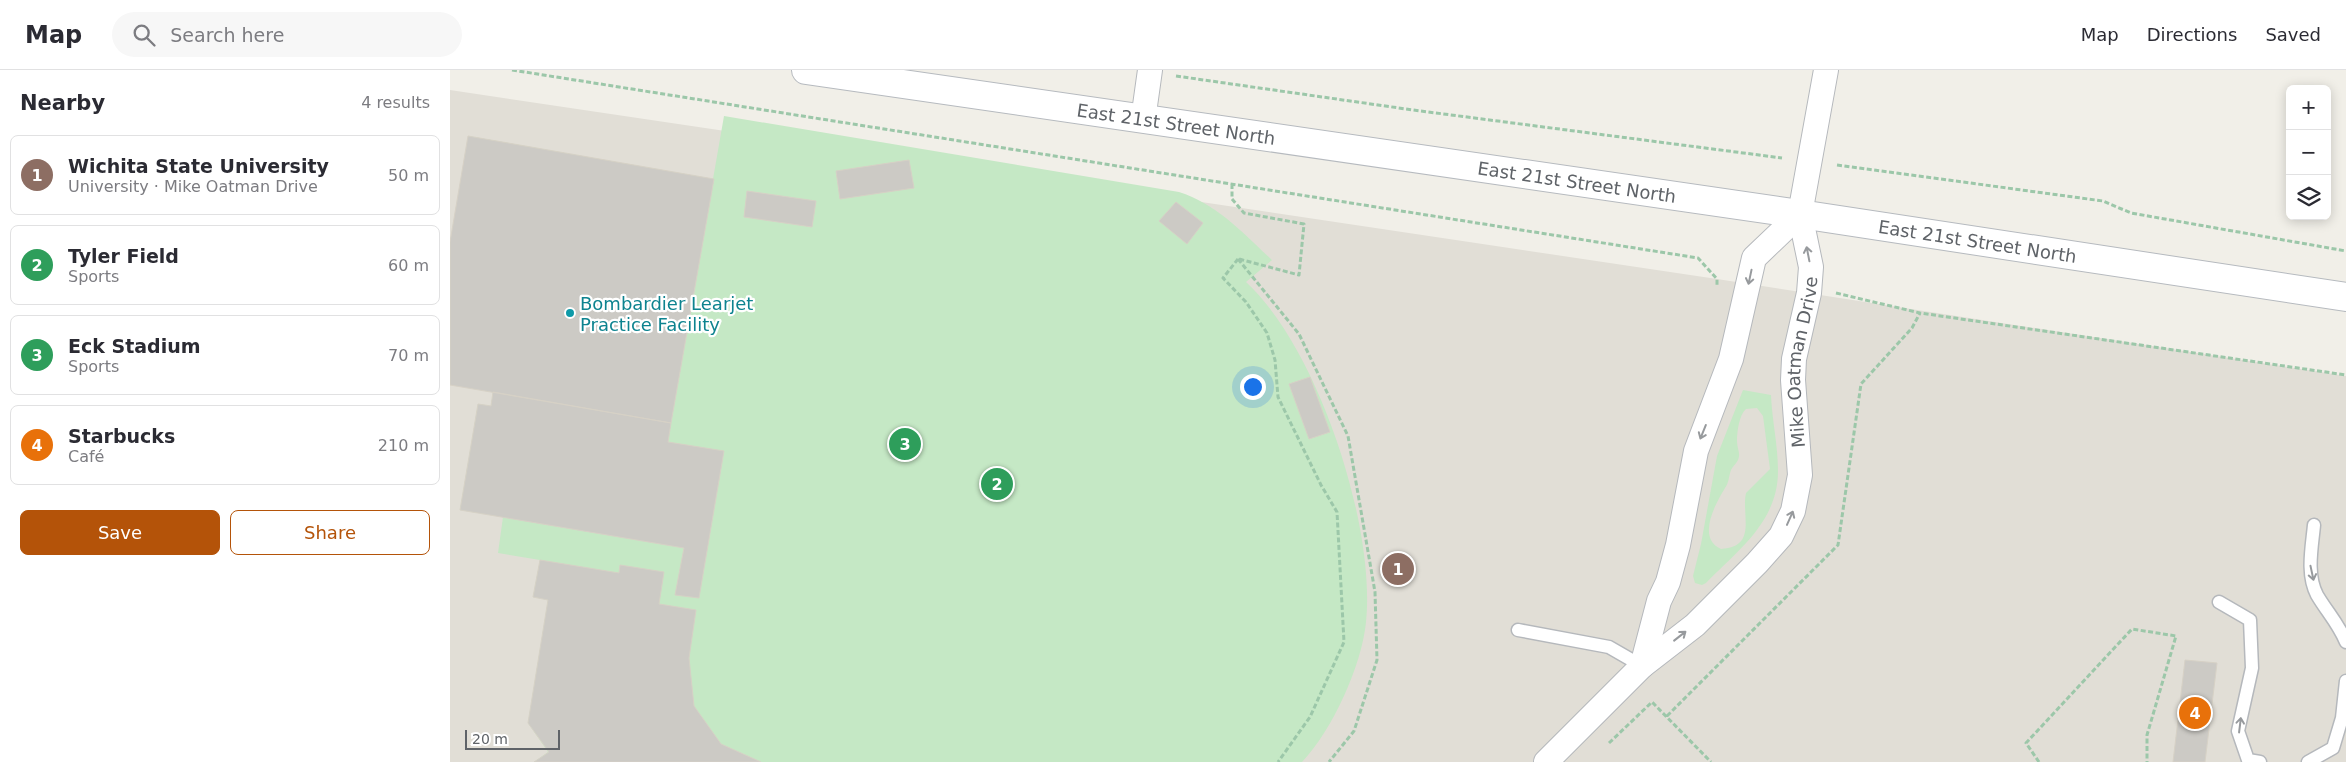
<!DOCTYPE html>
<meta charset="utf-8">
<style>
body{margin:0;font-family:"DejaVu Sans",sans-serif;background:#f7f7f7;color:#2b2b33}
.controls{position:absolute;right:15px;top:15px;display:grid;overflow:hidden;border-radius:8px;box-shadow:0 2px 12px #0003}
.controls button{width:45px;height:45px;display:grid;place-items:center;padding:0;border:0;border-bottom:1px solid #e1e1e2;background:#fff;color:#2b2b33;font:25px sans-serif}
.scale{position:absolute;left:15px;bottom:12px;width:95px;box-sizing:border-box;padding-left:5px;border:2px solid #5f6368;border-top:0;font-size:14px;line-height:18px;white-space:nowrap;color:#5f6368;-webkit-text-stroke:4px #fff;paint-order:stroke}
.you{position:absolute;left:802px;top:316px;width:18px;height:18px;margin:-12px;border:4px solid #fff;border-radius:50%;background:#1a73e8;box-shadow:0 0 0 8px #1a73e833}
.badge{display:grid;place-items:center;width:32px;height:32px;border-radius:50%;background:#b45309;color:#fff;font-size:16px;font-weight:700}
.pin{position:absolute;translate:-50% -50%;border:2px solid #fff;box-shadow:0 1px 5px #0006}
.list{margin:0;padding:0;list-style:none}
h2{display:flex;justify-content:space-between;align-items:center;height:65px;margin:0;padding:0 20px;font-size:21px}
h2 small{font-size:16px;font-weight:400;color:#7c7c81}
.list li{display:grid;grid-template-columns:32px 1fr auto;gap:15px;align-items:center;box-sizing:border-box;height:80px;margin:0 10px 10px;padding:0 10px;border:1px solid #e1e1e2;border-radius:8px}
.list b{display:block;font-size:19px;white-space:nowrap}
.list p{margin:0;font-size:16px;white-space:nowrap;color:#7c7c81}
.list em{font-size:16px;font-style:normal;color:#7c7c81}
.actions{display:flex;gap:10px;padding:15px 20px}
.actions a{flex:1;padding:11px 0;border:1px solid #b45309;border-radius:8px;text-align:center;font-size:18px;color:#b45309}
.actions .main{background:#b45309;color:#fff}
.icon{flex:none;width:28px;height:28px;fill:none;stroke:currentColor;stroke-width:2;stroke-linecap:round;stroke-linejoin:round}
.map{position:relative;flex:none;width:1896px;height:692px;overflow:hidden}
header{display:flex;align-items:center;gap:30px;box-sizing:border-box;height:70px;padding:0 25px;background:#fff;border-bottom:1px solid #e1e1e2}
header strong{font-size:24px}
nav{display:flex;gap:28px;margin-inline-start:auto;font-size:18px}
.search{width:350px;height:45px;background:#f7f7f7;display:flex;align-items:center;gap:12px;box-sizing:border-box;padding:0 18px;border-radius:28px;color:#7c7c81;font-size:19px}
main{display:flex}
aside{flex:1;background:#fff}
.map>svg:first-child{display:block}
.education{fill:#e1ded6}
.grass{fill:#c5e8c5;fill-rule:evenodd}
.building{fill:#cccac5;stroke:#d6d1c6}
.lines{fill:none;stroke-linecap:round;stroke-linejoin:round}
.service-casing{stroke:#b5b8bc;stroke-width:15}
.minor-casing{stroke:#b5b8bc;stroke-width:26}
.secondary-casing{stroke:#b6babf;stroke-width:30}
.path{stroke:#9cc7a9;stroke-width:3;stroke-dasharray:5 2.5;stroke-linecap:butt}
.service{stroke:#fff;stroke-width:12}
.minor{stroke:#fff;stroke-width:24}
.secondary{stroke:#fff;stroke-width:28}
.oneway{stroke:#979a9d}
.culture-dot{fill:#0f9aa8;stroke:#fff;stroke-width:2}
.labels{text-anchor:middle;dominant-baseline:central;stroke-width:4.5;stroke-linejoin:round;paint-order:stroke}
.street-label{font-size:18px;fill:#5f6368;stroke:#fff}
.culture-label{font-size:18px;fill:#0d838f;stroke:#fff;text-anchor:start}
</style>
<header>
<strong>Map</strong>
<div class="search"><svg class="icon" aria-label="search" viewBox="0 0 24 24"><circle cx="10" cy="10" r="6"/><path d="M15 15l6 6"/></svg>Search here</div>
<nav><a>Map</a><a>Directions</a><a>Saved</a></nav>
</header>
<main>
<aside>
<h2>Nearby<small>4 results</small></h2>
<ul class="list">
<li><span class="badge" style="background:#8d6e63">1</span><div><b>Wichita State University</b><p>University · Mike Oatman Drive</p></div><em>50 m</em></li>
<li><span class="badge" style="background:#2e9e5b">2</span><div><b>Tyler Field</b><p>Sports</p></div><em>60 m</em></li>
<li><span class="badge" style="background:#2e9e5b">3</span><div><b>Eck Stadium</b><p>Sports</p></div><em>70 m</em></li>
<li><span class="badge" style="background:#e8710a">4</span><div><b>Starbucks</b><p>Café</p></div><em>210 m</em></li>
</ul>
<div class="actions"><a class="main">Save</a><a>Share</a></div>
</aside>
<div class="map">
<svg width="1896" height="692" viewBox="0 0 1896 692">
<rect width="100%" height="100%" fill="#f1efe8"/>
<!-- education -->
<path class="education" d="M0 20 1267 209 1896 306V692H0Z"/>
<!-- grass -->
<path class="grass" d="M274 46 729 122C767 134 793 163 822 190L796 212C868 278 926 456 916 552 912 595 882 661 852 692H84L98 682 78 653 98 530 83 527 90 490 48 483 53 447 10 440 28 334 41 336 43 322 18 66 263 109Z
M1293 320 1321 325C1322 350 1328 375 1328 401 1328 452 1288 480 1256 513L1252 515 1245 513 1243 506 1251 474 1267 386ZM1307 338 1313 346 1320 399 1296 423C1291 445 1308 477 1271 479 1246 468 1266 433 1275 418 1279 413 1279 405 1281 400 1283 396 1286 394 1288 390 1291 383 1287 379 1287 371 1287 362 1289 345 1296 339Z"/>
<!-- building -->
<path class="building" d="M18 66 264 109 221 353 0 315V172Z
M459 90 464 118 390 129 386 101Z
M297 121 366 131 362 157 294 147Z
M726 132 753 153 737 174 709 151Z
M860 307 880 362 859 369 839 314Z
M43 322 221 353 218 372 274 381 249 528 225 525 234 478 10 440 28 334 41 336Z
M90 490 169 503 170 495 214 502 209 534 246 540 239 588 244 636 271 674 311 692H84L99 682 78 653 98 530 83 527Z
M1735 590 1767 593 1755 692H1723Z"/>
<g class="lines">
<!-- service casing -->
<g class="service-casing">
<path id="service" d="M1864 455C1862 477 1856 504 1867 525 1877 542 1888 553 1896 572
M1769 532 1800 550 1802 598 1788 661 1798 690 1810 692
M1068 560 1159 577 1192 596
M1858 692 1883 678 1892 648 1896 611"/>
</g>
<!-- minor casing -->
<g class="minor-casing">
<g id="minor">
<path d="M693 50 700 0"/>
<path d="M1192 596 1209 531 1218 512 1228 475 1246 381 1281 289 1304 188 1350 144"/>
<path id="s1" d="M1096 692 1192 596 1245 555 1307 493 1331 466 1343 441 1350 405 1343 310 1344 289 1359 223 1361 197 1350 144 1376 0"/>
</g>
</g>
<!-- secondary casing -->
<g class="secondary-casing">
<g id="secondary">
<path id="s2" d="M356 0 1350 144 1896 227"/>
</g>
</g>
<!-- path -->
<path class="path" d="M62 0 1248 188 1267 209V217
M726 6 963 40 1332 88
M1387 95 1653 131 1681 143 1896 181
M782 114V129L794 143 854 154 849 205 789 189
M788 189 773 208 796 232 817 263 825 290 828 327 871 415 887 442 894 572 860 647 828 692
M788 189 849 264 898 366 925 522 927 590 904 661 879 692
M1386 223 1470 243 1896 305
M1217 646 1388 475 1411 314 1462 258 1470 243
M1159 673 1202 632 1261 692
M1589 692 1576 673 1682 559 1726 566 1697 665V692"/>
<!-- service -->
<use href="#service" class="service"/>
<!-- minor -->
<use href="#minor" class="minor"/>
<!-- secondary -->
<use href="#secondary" class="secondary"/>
</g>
<!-- one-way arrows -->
<defs><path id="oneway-shaft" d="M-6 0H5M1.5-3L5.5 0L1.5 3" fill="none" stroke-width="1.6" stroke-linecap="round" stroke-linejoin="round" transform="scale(1.25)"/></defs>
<g class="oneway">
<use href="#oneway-shaft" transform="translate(1358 184) rotate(-101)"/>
<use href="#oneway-shaft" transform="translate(1300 207) rotate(102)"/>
<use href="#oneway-shaft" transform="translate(1253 362) rotate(112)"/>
<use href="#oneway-shaft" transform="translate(1340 448) rotate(-66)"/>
<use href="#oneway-shaft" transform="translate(1862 503) rotate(78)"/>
<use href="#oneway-shaft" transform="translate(1230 566) rotate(-38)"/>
<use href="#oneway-shaft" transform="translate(1790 655) rotate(-83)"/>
</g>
<!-- markers -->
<circle class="culture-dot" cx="120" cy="243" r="5"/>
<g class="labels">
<!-- street labels -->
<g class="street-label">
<text stroke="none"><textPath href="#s2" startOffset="374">East 21st Street North</textPath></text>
<text stroke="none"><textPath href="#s2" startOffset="779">East 21st Street North</textPath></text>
<text stroke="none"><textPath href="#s2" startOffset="1184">East 21st Street North</textPath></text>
<text stroke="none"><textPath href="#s1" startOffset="505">Mike Oatman Drive</textPath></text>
</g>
<!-- culture labels -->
<g class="culture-label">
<text x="130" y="233">Bombardier Learjet<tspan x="130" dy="21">Practice Facility</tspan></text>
</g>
</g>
</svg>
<div class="controls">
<button>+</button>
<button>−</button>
<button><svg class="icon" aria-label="layers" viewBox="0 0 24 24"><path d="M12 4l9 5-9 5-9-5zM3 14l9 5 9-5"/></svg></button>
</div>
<div class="scale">20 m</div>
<div class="you"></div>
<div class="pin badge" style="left:948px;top:499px;background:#8d6e63">1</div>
<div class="pin badge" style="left:547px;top:414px;background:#2e9e5b">2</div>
<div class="pin badge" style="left:455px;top:374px;background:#2e9e5b">3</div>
<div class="pin badge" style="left:1745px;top:643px;background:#e8710a">4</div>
</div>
</main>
